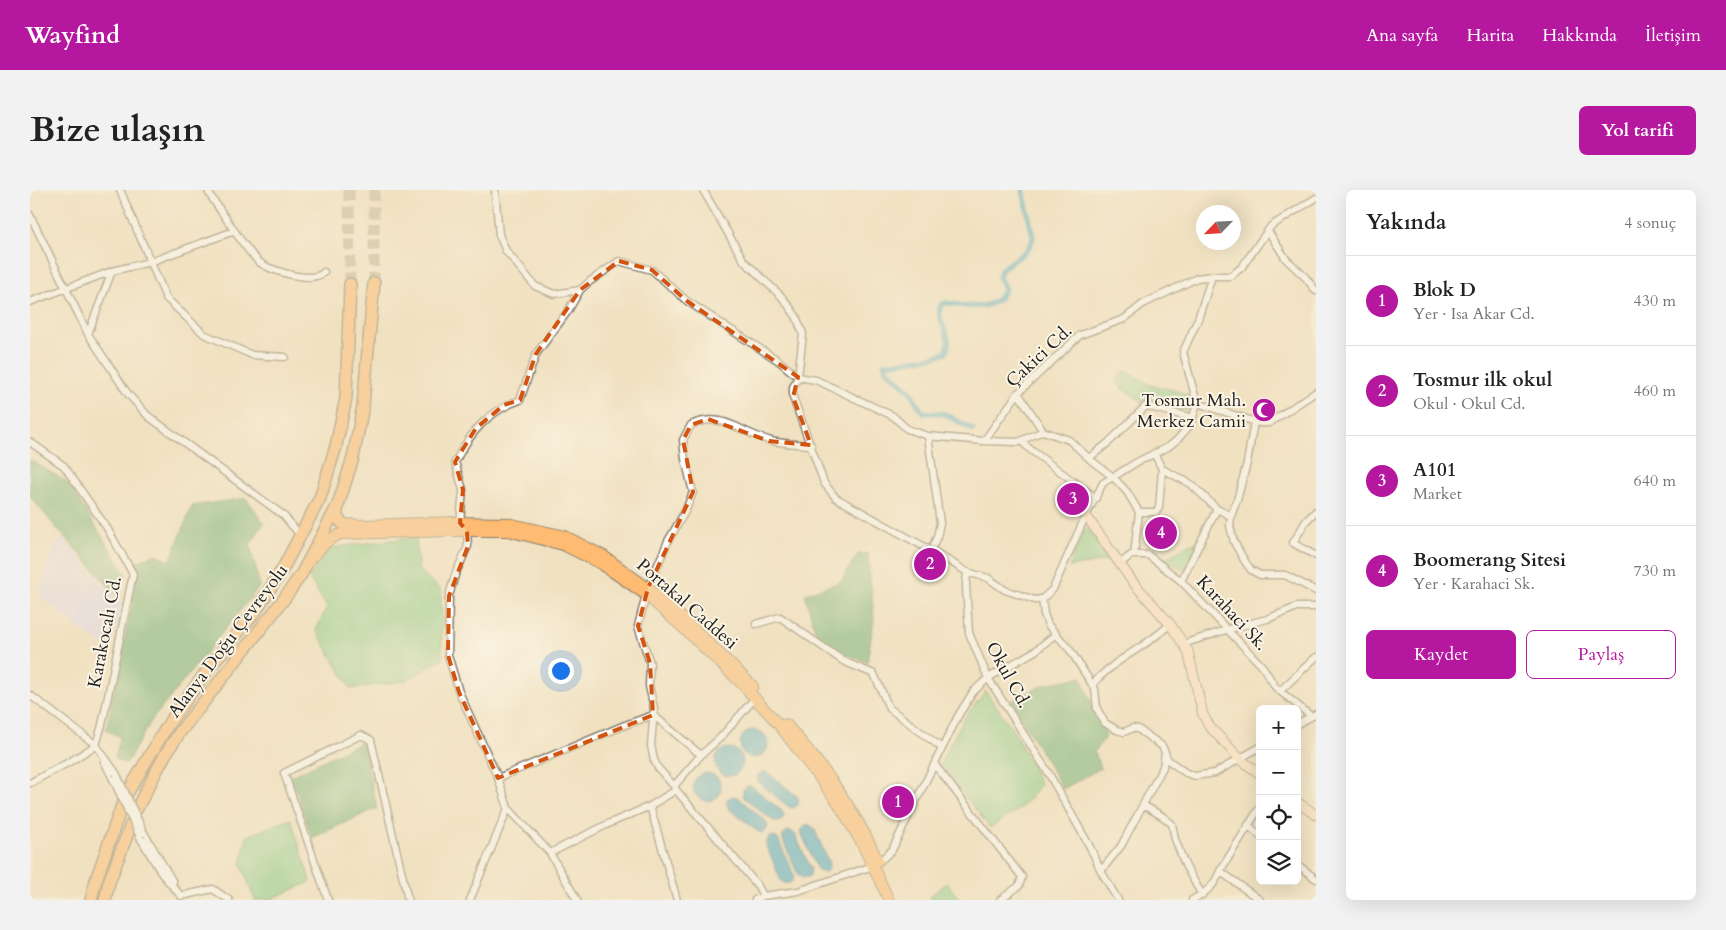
<!DOCTYPE html>
<html lang="tr">
<meta charset="utf-8">
<style>
body{margin:0;font-family:Cardo,serif;background:#f2f2f2;color:#222}
.controls{position:absolute;right:15px;bottom:15px;display:grid;overflow:hidden;border-radius:8px;box-shadow:0 5px 20px #0002}
.controls button{width:45px;height:45px;display:grid;place-items:center;padding:0;border:0;border-bottom:1px solid #e0e0e0;background:#fff;color:#222;font:25px sans-serif}
.compass{position:absolute;left:1166px;top:15px;width:45px;height:45px;border-radius:50%;background:#fff;box-shadow:0 5px 20px #0002;rotate:245deg}
.you{position:absolute;left:530px;top:480px;width:18px;height:18px;margin:-12px;border:4px solid #fff;border-radius:50%;background:#1a73e8;box-shadow:0 0 0 8px #1a73e833}
.badge{display:grid;place-items:center;width:32px;height:32px;border-radius:50%;background:#b5179e;color:#fff;font-size:16px;font-weight:700}
.pin{position:absolute;translate:-50% -50%;border:2px solid #fff;box-shadow:0 1px 5px #0006}
.list{margin:0;padding:0;list-style:none}
h2{display:flex;justify-content:space-between;align-items:center;height:65px;margin:0;padding:0 20px;font-size:21px}
h2 small{font-size:16px;font-weight:400;color:#767676}
.list li{display:grid;grid-template-columns:32px 1fr auto;gap:15px;align-items:center;box-sizing:border-box;height:90px;padding:0 20px;border-top:1px solid #e0e0e0}
.list b{display:block;font-size:19px;white-space:nowrap}
.list p{margin:0;font-size:16px;white-space:nowrap;color:#767676}
.list em{font-size:16px;font-style:normal;color:#767676}
.actions{display:flex;gap:10px;padding:15px 20px}
.actions a{flex:1;padding:11px 0;border:1px solid #b5179e;border-radius:8px;text-align:center;font-size:18px;color:#b5179e}
.actions .main{background:#b5179e;color:#fff}
.icon{flex:none;width:28px;height:28px;fill:none;stroke:currentColor;stroke-width:2;stroke-linecap:round;stroke-linejoin:round}
.map{position:relative;flex:none;width:1286px;height:710px;overflow:hidden;border-radius:8px}
header{display:flex;align-items:center;gap:30px;box-sizing:border-box;height:70px;padding:0 25px;background:#b5179e;color:#fff}
header strong{font-size:24px}
nav{display:flex;gap:28px;margin-inline-start:auto;font-size:18px}
.intro{display:flex;align-items:center;justify-content:space-between;box-sizing:border-box;height:120px;padding:0 30px}
h1{margin:0;font-size:35px}
.button{padding:12px 22px;border-radius:8px;background:#b5179e;color:#fff;font-size:18px;font-weight:700}
main{display:flex;gap:30px;padding:0 30px}
aside{flex:1;background:#fff;border-radius:8px;box-shadow:0 5px 20px #0002}
.map>svg:first-child{display:block}
.built{fill:#ddd5f6}
.green{fill:#82cc89;stroke:#4f7452}
.forest{fill:#69b075;stroke:#426648}
.water{fill:#47a9c7;stroke:#326272}
.lines{fill:none;stroke-linecap:round;stroke-linejoin:round}
.canal{stroke:#47a9c7;stroke-width:5.5}
.highway-tunnel{stroke:#c6baa0;stroke-width:11;stroke-dasharray:11 5.5;stroke-linecap:butt}
.street-casing{stroke:#867e6e;stroke-width:9}
.secondary-casing{stroke:#867e6e;stroke-width:11}
.primary-casing{stroke:#867e6e;stroke-width:12}
.highway-casing{stroke:#867e6e;stroke-width:14}
.street{stroke:#fff;stroke-width:6}
.secondary{stroke:#ffe4c6;stroke-width:9}
.primary{stroke:#febb71;stroke-width:10}
.highway{stroke:#febb71;stroke-width:11}
.street-bridge-casing{stroke:#867e6e;stroke-width:9;stroke-linecap:butt}
.street-bridge{stroke:#fff;stroke-width:6}
.marked{fill:none;stroke:#d4530e;stroke-width:4;stroke-dasharray:10 6;stroke-linejoin:round}
.labels{text-anchor:middle;dominant-baseline:central;stroke-width:4;stroke-linejoin:round;paint-order:stroke}
.street-label{font-size:18px;fill:#1c1c1c;stroke:#fcf5e5}
.poi-label{font-size:18px;fill:#1c1c1c;stroke:#fcf5e5;text-anchor:end}
</style>
<header>
<strong>Wayfind</strong>
<nav><a>Ana sayfa</a><a>Harita</a><a>Hakkında</a><a>İletişim</a></nav>
</header>
<div class="intro"><h1>Bize ulaşın</h1><a class="button">Yol tarifi</a></div>
<main>
<div class="map">
<svg width="1286" height="710" viewBox="0 0 1286 710">
<rect width="100%" height="100%" fill="#fcf5e5"/>
<filter id="ink" filterUnits="userSpaceOnUse"><feTurbulence type="fractalNoise" baseFrequency=".02" numOctaves="2"/><feDisplacementMap in="SourceGraphic" scale="10" xChannelSelector="R" yChannelSelector="G"/><feConvolveMatrix kernelMatrix="1 2 1 2 8 2 1 2 1" color-interpolation-filters="sRGB"/></filter>
<filter id="wash" filterUnits="userSpaceOnUse"><feTurbulence type="fractalNoise" baseFrequency=".0096" numOctaves="4" result="noise"/><feDisplacementMap in="SourceGraphic" scale="20" xChannelSelector="R" yChannelSelector="G"/><feGaussianBlur stdDeviation="1.12" result="paint"/><feColorMatrix in="noise" values="0 0 0 0 0 0 0 0 0 0 0 0 0 0 0 0 0 1.4 0 .05"/><feComposite in="paint" operator="in"/></filter>
<g filter="url(#wash)">
<rect width="100%" height="100%" fill="#f0e1c1"/>
<!-- built -->
<path class="built" d="M32 347 92 414 80 459 55 443 11 407 13 389 20 367Z"/>
<!-- green -->
<path class="green" d="M1095 181 1121 195 1148 201 1160 206 1157 221 1114 213 1089 196 1085 190Z
M1055 338 1061 341 1080 370 1039 377Z
M386 347 388 379 411 400 412 469 375 491 321 499 286 440 297 417 279 388 299 358Z
M1169 350 1154 381 1134 369Z
M956 501 985 543 1011 595 990 619 960 638 910 574 934 528Z
M261 629 281 692 238 710H225L211 674 217 646Z
M917 693 930 710H901L899 707Z"/>
<!-- forest -->
<path class="forest" d="M0 270 37 292 96 384 87 405 22 333 0 306Z
M216 308 234 333 220 355 230 396 121 531 96 574 85 569 90 547 76 540 104 403 105 373 126 364 140 371 162 316Z
M828 364H838L844 430 837 472 806 461 787 447 775 404 810 392Z
M1051 487 1076 546 1064 562 1071 578 1033 599 981 511 1016 494Z
M332 552 347 618 282 648 261 586Z"/>
<!-- water -->
<path class="water" d="M710 554a14 14 0 1 1 28 0a14 14 0 1 1-28 0Z
M685 572a14 14 0 1 1 28 0a14 14 0 1 1-28 0Z
M733 581 738 583 767 606 769 610 768 615 764 618 759 617 729 593 727 586Z
M663 597a14 14 0 1 1 28 0a14 14 0 1 1-28 0Z
M719 595 723 597 752 621 754 626 752 630 748 632 743 631 713 607V599Z
M702 606 707 607 736 631 738 636 736 641 731 643 727 641 698 618 696 610Z
M775 635H780L784 638 799 673V678L796 682H791L787 679 772 645 771 639Z
M757 641H761L765 644 781 679 780 685 776 688H772L768 685 753 651V645Z
M740 647H744L748 649 764 685 763 690C760 694 755 695 751 691L736 655V651Z"/>
<g class="lines">
<!-- canal -->
<path class="canal" d="M943 240 915 224 892 222 880 201 856 179 854 174 904 167 916 162C925 147 904 130 911 115L916 113C937 116 963 124 975 99L969 88 971 80C981 69 1001 64 1003 47L993 0"/>
</g>
</g>
<g filter="url(#ink)">
<g class="lines">
<!-- highway-tunnel -->
<path class="highway-tunnel" d="M319 0 320 94
M344 0V93"/>
<!-- street casing -->
<g class="street-casing">
<path id="street" d="M90 0 136 108 174 144 222 165 255 167
M178 0C180 8 188 15 192 23 204 39 214 58 229 72 240 81 283 94 294 82
M465 0 469 45 476 61 505 96 524 104 550 100
M673 0 714 71 752 107 766 126 773 144 768 187 763 197V207L794 293 806 308 911 366 937 382 936 396 939 443 958 488 1019 584 1060 657 1071 681 1088 710
M0 25 58 144 98 204 118 226 253 325 271 346
M1238 41 1256 69 1276 88 1286 101
M0 112 82 81 120 72 204 41
M58 144 82 81
M988 203 1013 241
M1167 213 1229 233H1239L1286 202
M1224 232 1217 273 1207 310 1201 326 1200 336 1204 352 1214 370 1221 380 1230 385H1255L1286 401
M898 246 910 333 907 347 901 360
M954 251 988 203 1050 145 1094 129 1113 114 1167 88 1182 86
M991 251 1001 260 1066 308
M0 252 34 276 77 338 103 384 72 535 66 555
M1124 263 1132 279
M1059 268 1078 253 1116 216 1163 228
M1187 319 1201 326
M1286 321 1276 331 1263 353 1286 366
M1104 365 1109 322H1126L1129 318 1132 279 1161 294 1187 319 1151 391
M1090 374 1101 365H1118L1151 391 1233 477 1246 498 1281 526
M937 382 958 388 975 400 1005 410 1012 409 1014 424 1018 435 1040 460 1065 499 1067 519 1075 533 1087 540 1094 542 1103 538 1108 539 1132 556 1135 562 1133 577 1091 656 1071 681
M618 398 638 351 656 320 663 302 655 269 653 250 661 235C693 221 709 242 738 250 751 254 767 254 781 255
M616 405 608 436 620 473 619 496 624 518 621 556 624 570 628 578 644 596
M1012 409 1023 399 1051 336 1073 293 1083 287 1097 302 1109 322
M726 434 750 427 813 471 844 484 859 518 912 558
M1153 454 1196 440 1237 429 1267 417H1286
M1062 495C1086 467 1116 458 1140 434
M1250 501 1286 467
M0 505 66 555 86 583
M1267 534 1286 524
M1135 563 1138 570 1156 583 1165 586 1185 583 1230 557
M74 571 83 589
M905 575 992 687 989 696 970 710
M468 588 595 535 623 525 671 565
M0 593 41 571 66 555
M646 600 728 696 733 706
M1113 615 1132 626 1142 634 1145 649 1155 675 1172 705
M620 616 647 710
M478 618 520 663 547 710
M1218 635 1230 646
M114 643 143 692
M111 649 132 684 151 706 183 699 199 710
M520 663 578 634 620 616 646 600 644 596 671 565 691 547 725 508
M849 672 862 660 928 526 943 502 958 488 1005 461 1026 444
M1267 674 1286 689
M1190 681 1230 710
M298 710 254 583 331 545 341 550 378 710
M440 710 478 618 468 588 429 502 418 465 419 406 425 385 438 356 437 341 430 333 433 300 425 272C440 243 458 221 490 210L506 164 538 121 550 100 559 92 589 71 622 80 657 111 749 171 768 187 786 190 863 226 877 239 898 246 954 251 988 252 1013 241 1039 250 1062 271 1083 287 1107 272 1138 257 1147 250 1161 234 1167 213 1153 162 1168 129 1182 86H1201L1212 77 1241 36 1286 8
M725 710 733 706 768 701 843 676
M1162 710C1175 703 1185 696 1190 681L1230 617"/>
</g>
<!-- secondary casing -->
<g class="secondary-casing">
<path id="secondary" d="M1057 327 1102 391 1140 434 1158 461 1173 525 1180 537 1210 569 1230 584
M1267 612 1286 625"/>
</g>
<!-- primary casing -->
<g class="primary-casing">
<path id="primary" d="M313 334 335 335 423 332 477 333 535 346 574 366 618 398 656 431 723 496
M285 365C293 355 299 348 311 344L422 341H478L533 355 571 374 616 405 651 436 712 494 749 535 808 613 831 652 859 710
M756 534C794 577 824 618 848 671"/>
</g>
<!-- highway casing -->
<g class="highway-casing">
<path id="highway" d="M308 317 306 326 313 334
M98 602 139 533 182 474 225 422 252 380 290 308 306 256 316 208 320 94
M106 620 135 565 150 542 254 409 272 383 308 315 323 268 333 216 344 93
M61 710 66 690 92 615
M75 710 79 692 101 635"/>
</g>
<!-- street -->
<use href="#street" class="street"/>
<!-- secondary -->
<use href="#secondary" class="secondary"/>
<!-- primary -->
<use href="#primary" class="primary"/>
<!-- highway -->
<use href="#highway" class="highway"/>
<!-- street-bridge casing -->
<g class="street-bridge-casing">
<path id="street-bridge" d="M86 583 114 643
M83 589 111 649"/>
</g>
<!-- street-bridge -->
<use href="#street-bridge" class="street-bridge"/>
</g>
</g>
<!-- marked area -->
<path d="M0 0H1286V710H0ZM589 71 622 80 657 111 768 187 763 207 781 255 739 251 678 229 661 235 653 250 663 302 618 398 608 436 620 473 623 525 468 588 429 502 418 465 419 406 438 356 437 341 430 333 433 300 425 272 446 238 474 215 490 210 506 164 550 100Z" fill="#f0e1c1" fill-opacity=".55" fill-rule="evenodd"/>
<path class="marked" d="M589 71 622 80 657 111 768 187 763 207 781 255 739 251 678 229 661 235 653 250 663 302 618 398 608 436 620 473 623 525 468 588 429 502 418 465 419 406 438 356 437 341 430 333 433 300 425 272 446 238 474 215 490 210 506 164 550 100Z"/>
<!-- icons -->
<defs>
<g id="mosque-disc" transform="scale(1.25)"><circle r="9.5" fill="#b5179e" stroke="#fcf5e5"/><path d="M3.5-4.9A6 6 0 1 0 3.5 4.9A5 5 0 1 1 3.5-4.9Z" fill="#fff"/></g>
</defs>
<g fill-rule="evenodd">
<use href="#mosque-disc" x="1234" y="220"/>
</g>
<g class="labels">
<!-- street labels -->
<g class="street-label">
<text transform="translate(1009 166) rotate(-43)">Çakici Cd.</text>
<text transform="translate(657 414) rotate(41)">Portakal Caddesi</text>
<text transform="translate(1202 423) rotate(47)">Karahaci Sk.</text>
<text transform="translate(75 442) rotate(-79)">Karakocalı Cd.</text>
<text transform="translate(198 451) rotate(-53)">Alanya Doğu Çevreyolu</text>
<text transform="translate(978 485) rotate(61)">Okul Cd.</text>
</g>
<!-- poi labels -->
<g class="poi-label">
<text x="1216" y="210">Tosmur Mah.<tspan x="1216" dy="21">Merkez Camii</tspan></text>
</g>
</g>
</svg>
<div class="controls">
<button>+</button>
<button>−</button>
<button><svg class="icon" aria-label="locate" viewBox="0 0 24 24"><circle cx="12" cy="12" r="6"/><path d="M12 2v4M12 18v4M2 12h4M18 12h4"/></svg></button>
<button><svg class="icon" aria-label="layers" viewBox="0 0 24 24"><path d="M12 4l9 5-9 5-9-5zM3 14l9 5 9-5"/></svg></button>
</div>
<svg class="compass" viewBox="-18 -18 36 36"><path d="M0-13l5 13h-10z" fill="#e53935"/><path d="M0 13l5-13h-10z" fill="#767676"/></svg>
<div class="you"></div>
<div class="pin badge" style="left:868px;top:612px">1</div>
<div class="pin badge" style="left:900px;top:374px">2</div>
<div class="pin badge" style="left:1043px;top:309px">3</div>
<div class="pin badge" style="left:1131px;top:343px">4</div>
</div>
<aside>
<h2>Yakında<small>4 sonuç</small></h2>
<ul class="list">
<li><span class="badge">1</span><div><b>Blok D</b><p>Yer · Isa Akar Cd.</p></div><em>430 m</em></li>
<li><span class="badge">2</span><div><b>Tosmur ilk okul</b><p>Okul · Okul Cd.</p></div><em>460 m</em></li>
<li><span class="badge">3</span><div><b>A101</b><p>Market</p></div><em>640 m</em></li>
<li><span class="badge">4</span><div><b>Boomerang Sitesi</b><p>Yer · Karahaci Sk.</p></div><em>730 m</em></li>
</ul>
<div class="actions"><a class="main">Kaydet</a><a>Paylaş</a></div>
</aside>
</main>
